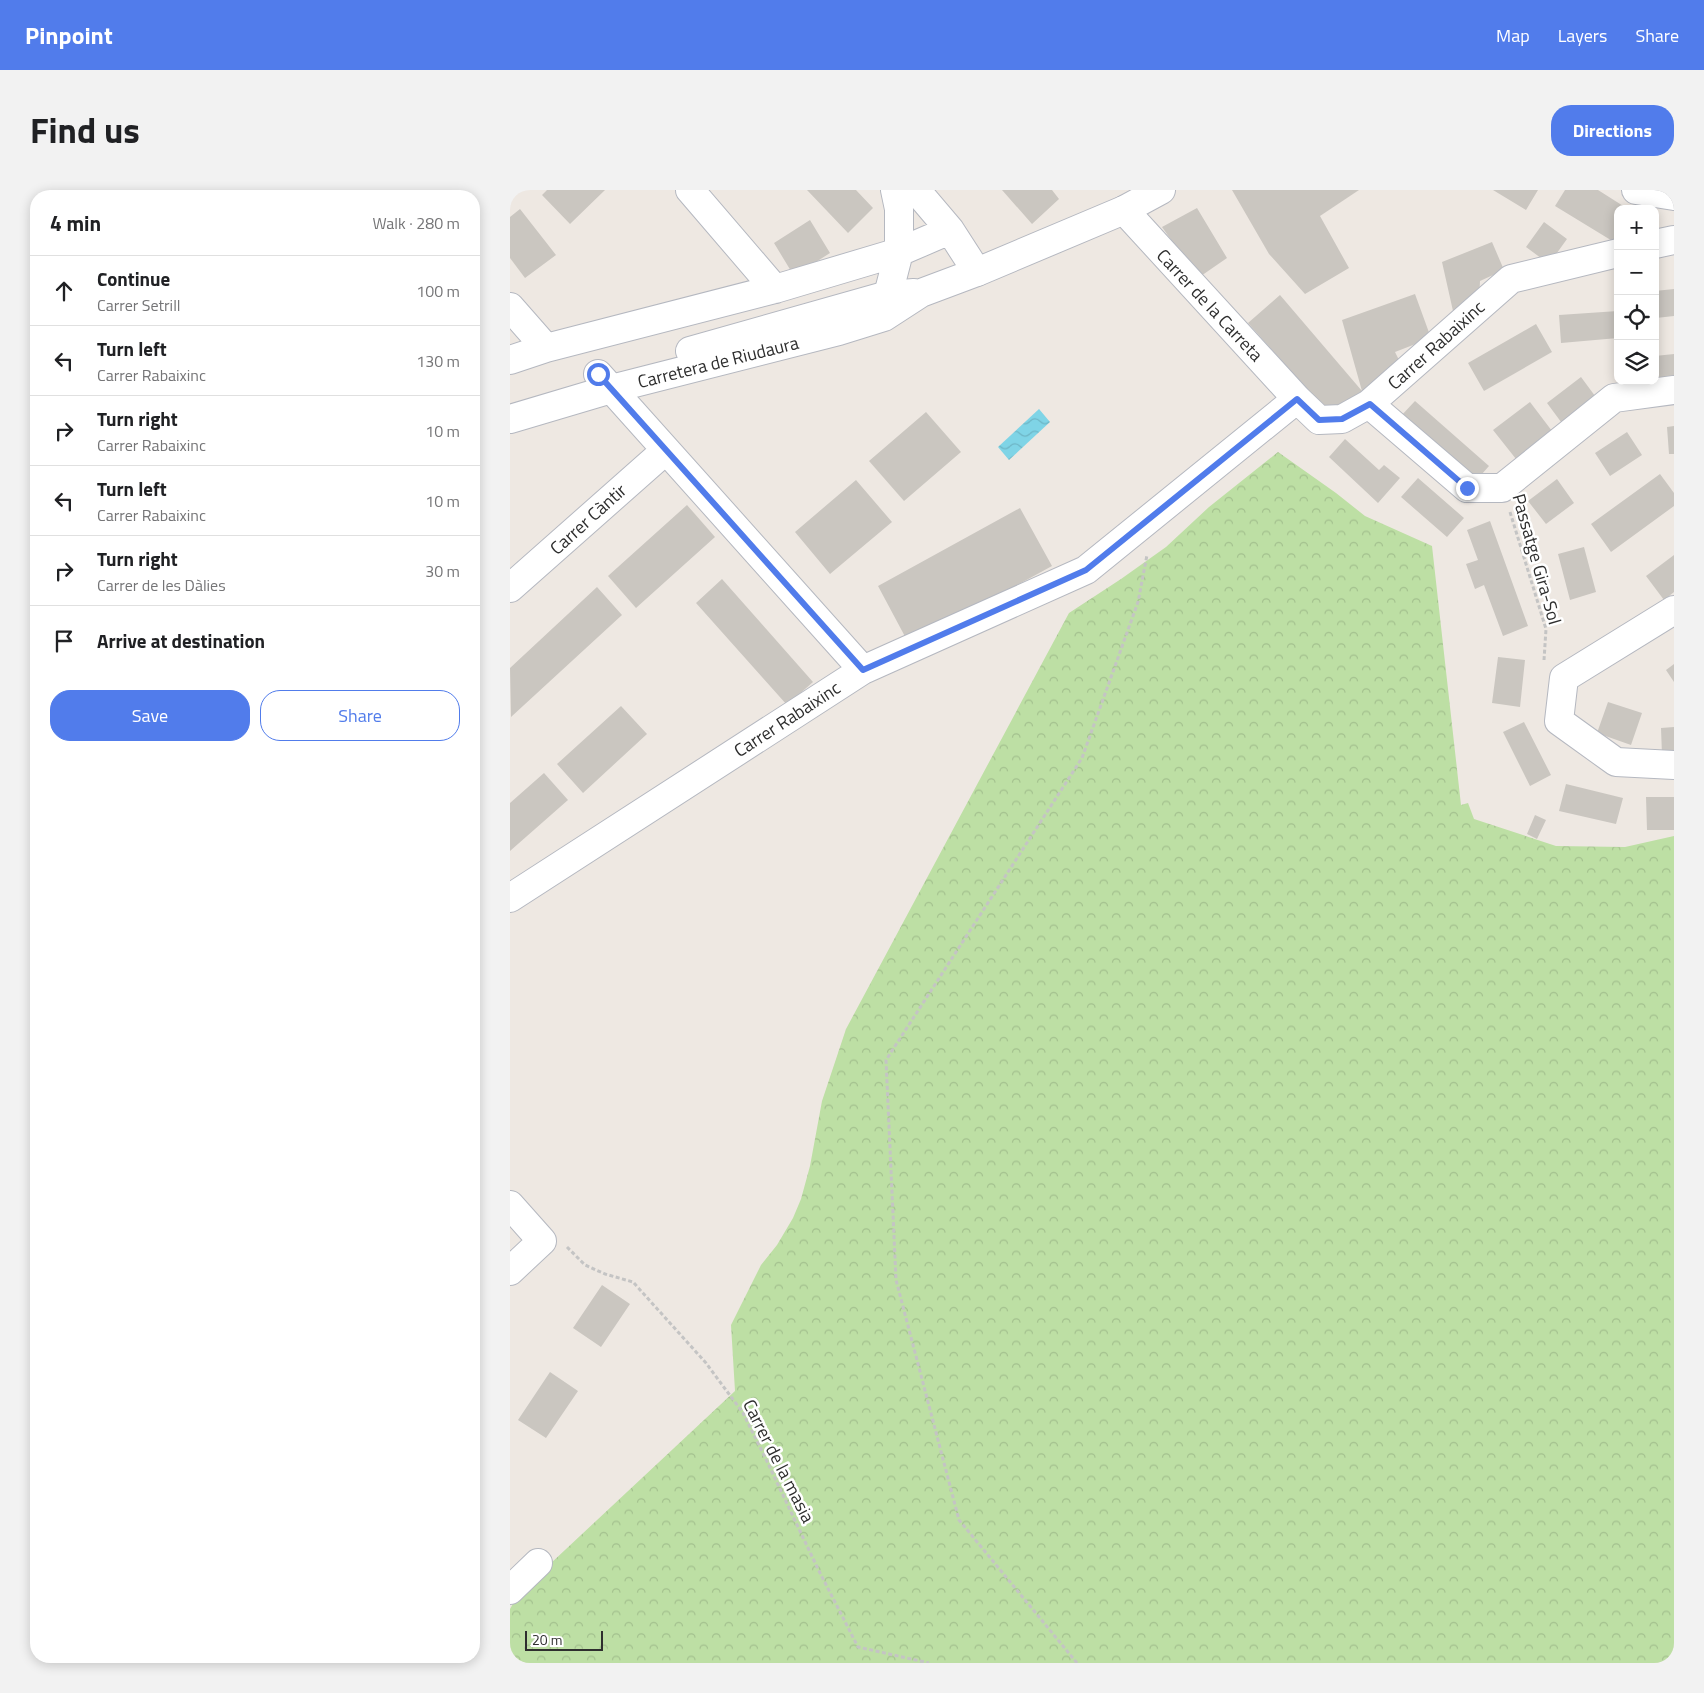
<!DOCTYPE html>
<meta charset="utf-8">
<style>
body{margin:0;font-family:"Titillium Web",sans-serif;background:#f2f2f2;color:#202124}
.controls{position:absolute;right:15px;top:15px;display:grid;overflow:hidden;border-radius:10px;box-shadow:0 2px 12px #0003}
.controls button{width:45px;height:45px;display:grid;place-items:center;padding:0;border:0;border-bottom:1px solid #e0e0e0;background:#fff;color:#202124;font:25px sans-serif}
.scale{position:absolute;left:15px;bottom:12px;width:78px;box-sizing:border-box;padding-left:5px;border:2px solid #2e2e2e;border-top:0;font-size:14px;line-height:18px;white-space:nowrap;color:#2e2e2e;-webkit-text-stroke:4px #fff;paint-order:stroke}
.stop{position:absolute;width:15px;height:15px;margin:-11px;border:4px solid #517ceb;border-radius:50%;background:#fff}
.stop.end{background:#517ceb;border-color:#fff;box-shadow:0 1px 5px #0008}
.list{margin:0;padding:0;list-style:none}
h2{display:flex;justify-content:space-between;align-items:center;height:65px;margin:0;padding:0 20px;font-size:21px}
h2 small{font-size:16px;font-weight:400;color:#757577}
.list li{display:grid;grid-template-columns:32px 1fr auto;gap:15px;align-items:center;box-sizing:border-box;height:70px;padding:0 20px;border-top:1px solid #e0e0e0}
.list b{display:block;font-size:19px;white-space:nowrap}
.list p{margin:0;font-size:16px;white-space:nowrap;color:#757577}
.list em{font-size:16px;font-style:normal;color:#757577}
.actions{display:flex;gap:10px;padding:15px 20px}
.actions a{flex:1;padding:11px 0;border:1px solid #517ceb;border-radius:20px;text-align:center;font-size:18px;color:#517ceb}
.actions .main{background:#517ceb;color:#fff}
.icon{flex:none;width:28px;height:28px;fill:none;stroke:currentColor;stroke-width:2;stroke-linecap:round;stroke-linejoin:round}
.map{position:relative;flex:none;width:1164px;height:1473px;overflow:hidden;border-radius:20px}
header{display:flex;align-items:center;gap:30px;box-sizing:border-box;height:70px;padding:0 25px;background:#517ceb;color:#fff}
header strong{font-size:24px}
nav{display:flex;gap:28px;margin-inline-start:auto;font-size:18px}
.intro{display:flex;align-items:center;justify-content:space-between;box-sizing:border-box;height:120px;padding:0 30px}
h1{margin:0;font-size:35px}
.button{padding:12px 22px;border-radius:20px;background:#517ceb;color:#fff;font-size:18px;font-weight:700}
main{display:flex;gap:30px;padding:0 30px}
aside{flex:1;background:#fff;border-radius:20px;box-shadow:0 2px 12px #0003}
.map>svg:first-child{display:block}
.forest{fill:url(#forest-crowns)}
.water{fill:url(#water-waves)}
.building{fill:#cac6c0}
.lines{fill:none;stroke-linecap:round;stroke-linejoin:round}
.minor-casing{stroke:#b5b8c0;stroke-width:30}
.tertiary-casing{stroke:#b5b8c0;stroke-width:30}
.path{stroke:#c4c4c4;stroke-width:3;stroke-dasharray:4 2.5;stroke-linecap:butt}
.minor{stroke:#fff;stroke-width:28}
.tertiary{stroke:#fff;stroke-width:28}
.route{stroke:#517ceb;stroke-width:6}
.labels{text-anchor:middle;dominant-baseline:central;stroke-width:5;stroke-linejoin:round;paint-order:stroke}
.street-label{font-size:18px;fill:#2e2e2e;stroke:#fff}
</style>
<header>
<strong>Pinpoint</strong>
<nav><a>Map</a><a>Layers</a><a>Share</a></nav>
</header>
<div class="intro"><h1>Find us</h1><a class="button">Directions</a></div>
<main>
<aside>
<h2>4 min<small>Walk · 280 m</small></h2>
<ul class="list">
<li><svg class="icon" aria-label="ahead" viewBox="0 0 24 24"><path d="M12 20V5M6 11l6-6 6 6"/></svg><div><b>Continue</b><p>Carrer Setrill</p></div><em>100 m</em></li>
<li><svg class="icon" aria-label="left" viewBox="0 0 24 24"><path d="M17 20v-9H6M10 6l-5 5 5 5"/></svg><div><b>Turn left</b><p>Carrer Rabaixinc</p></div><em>130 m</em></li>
<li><svg class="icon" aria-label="right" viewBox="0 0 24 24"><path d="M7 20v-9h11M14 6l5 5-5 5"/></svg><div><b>Turn right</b><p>Carrer Rabaixinc</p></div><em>10 m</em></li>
<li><svg class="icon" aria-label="left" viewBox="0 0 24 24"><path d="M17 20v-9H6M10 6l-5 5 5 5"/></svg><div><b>Turn left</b><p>Carrer Rabaixinc</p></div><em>10 m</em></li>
<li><svg class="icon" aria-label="right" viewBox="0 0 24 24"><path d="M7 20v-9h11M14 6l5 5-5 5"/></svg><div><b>Turn right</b><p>Carrer de les Dàlies</p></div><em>30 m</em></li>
<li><svg class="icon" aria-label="arrive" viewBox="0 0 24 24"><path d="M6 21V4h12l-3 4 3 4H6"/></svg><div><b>Arrive at destination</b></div></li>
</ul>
<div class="actions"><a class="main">Save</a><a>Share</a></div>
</aside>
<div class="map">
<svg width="1164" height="1473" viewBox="0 0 1164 1473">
<defs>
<pattern id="forest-crowns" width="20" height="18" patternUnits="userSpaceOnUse" patternTransform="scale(1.25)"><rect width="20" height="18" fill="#bddfa4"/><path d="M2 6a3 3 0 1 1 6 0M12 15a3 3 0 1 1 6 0" fill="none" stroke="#a3c08e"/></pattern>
<pattern id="water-waves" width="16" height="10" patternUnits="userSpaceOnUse" patternTransform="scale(1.25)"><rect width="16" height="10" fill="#7fd4e6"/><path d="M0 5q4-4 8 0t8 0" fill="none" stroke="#6eb6c6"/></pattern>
</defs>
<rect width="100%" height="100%" fill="#eee8e2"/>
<!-- forest -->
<path class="forest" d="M768 262 826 303 855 326 922 356 951 615 958 613 964 629 1046 656 1115 657 1164 646V1473H0V1419L9 1403 225 1201 221 1135 251 1075 267 1055 283 1028 291 1009 300 976 312 911 336 839 559 423 611 389 656 357 699 317Z"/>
<!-- water -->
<path class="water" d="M529 219 540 232 499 270 488 257Z"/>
<!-- building -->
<path class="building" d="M37 0H95L60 34 32 5Z
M297 0H346L363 18 338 43Z
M492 0H542L549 9 522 34Z
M722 0H849L810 26 839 78 795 104 759 64Z
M983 0H1028L1016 20Z
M1055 0H1088L1118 19H1108V47L1104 52 1045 16Z
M687 18 717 68 688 88 652 37Z
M10 19 46 65 15 88 0 68V27Z
M300 30 320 63 284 86 264 53Z
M1034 32 1057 49 1039 74 1016 57Z
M982 52 994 80 970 91 969 110 943 121 932 72Z
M1164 99V126L1146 128 1145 101Z
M905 104 921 148 885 162 892 176 822 224 794 196 738 133 770 105 852 201 832 130Z
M1108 121V148L1051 153 1049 125Z
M1026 134 1042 162 974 201 958 173Z
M1164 164V191L1113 195 1112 191H1145V166Z
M1071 187 1088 210 1054 236 1037 213Z
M905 211 979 276 964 293 890 227Z
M1020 212 1042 241 1006 269 983 240Z
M416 222 451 262 394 311 359 271Z
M1164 236V264H1159L1157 237Z
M1117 242 1132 265 1100 286 1085 263Z
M835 249 869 280 874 275 890 288 868 313 819 267Z
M1150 284 1164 303V316L1101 362 1081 334Z
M908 288 954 328 937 347 891 307Z
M1047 289 1064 313 1036 334 1018 311Z
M346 290 382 332 320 384 285 342Z
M177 315 205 347 126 418 98 386Z
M510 318 542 376 399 454 368 396Z
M980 331 1018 436 993 446 974 395 965 399 956 374 968 370 957 340Z
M1074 357 1086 402 1060 410 1048 364Z
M1164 365V402L1154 410 1136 386Z
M212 389 303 492 277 515 186 413Z
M87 397 112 425 1 527 0 478Z
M988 467 1015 470 1010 517 982 513Z
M1164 474V492L1156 480Z
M1098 512 1132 523 1121 555 1087 543Z
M111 516 137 544 73 603 47 574Z
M1014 532 1041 585 1020 596 993 542Z
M1164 537V565H1152L1151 538Z
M34 583 58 610 0 661V613Z
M1056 594 1113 608 1106 634 1049 621Z
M1136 607H1164V640H1137Z
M1025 625 1036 630 1027 649 1017 644Z
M92 1095 120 1114 91 1157 63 1138Z
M40 1182 68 1201 36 1248 8 1230Z"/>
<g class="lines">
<!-- minor casing -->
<g class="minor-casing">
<path id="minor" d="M180 0 265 99
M406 0 440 40 467 82
M1126 0 1164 6
M614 20 787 209 809 230 832 229 859 214 1001 89 1108 63
M1145 54 1164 50
M378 105 389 62V19L385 0
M0 117 36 158
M0 170 36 158 265 99 389 62 440 40
M88 184 353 480
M859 214 957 298H992L1104 208 1164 200
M0 398 156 260
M1164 420 1054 488 1049 531 1106 572 1164 575
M0 708 353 480 576 380 787 209
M0 1015 32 1051 0 1081
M0 1400 28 1373"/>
</g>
<!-- tertiary casing -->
<g class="tertiary-casing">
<path id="tertiary" d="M180 161 378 105 404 103
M0 229 101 199 329 141 374 127 411 103 467 82 614 20 651 0"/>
</g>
<!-- path -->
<path class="path" d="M1000 322 1036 439 1034 470
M57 1057 75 1075 95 1084 123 1092 196 1173 233 1223 253 1263 308 1379 348 1457 419 1473
M567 1473 449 1330 386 1090 376 870 572 568 628 412 637 365"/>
<!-- minor -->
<use href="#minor" class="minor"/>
<!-- tertiary -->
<use href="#tertiary" class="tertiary"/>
</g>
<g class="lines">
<!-- route -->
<path class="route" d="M88 184 353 480 576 380 787 209 809 230 832 229 860 214 957 298"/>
</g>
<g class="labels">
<!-- street labels -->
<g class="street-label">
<text transform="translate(700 115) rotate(47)">Carrer de la Carreta</text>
<text transform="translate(926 155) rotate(-42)">Carrer Rabaixinc</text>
<text transform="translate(208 172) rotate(-14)">Carretera de Riudaura</text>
<text transform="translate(78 329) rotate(-42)">Carrer Càntir</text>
<text transform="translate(1027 369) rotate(74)">Passatge Gira-Sol</text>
<text transform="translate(277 529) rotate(-33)">Carrer Rabaixinc</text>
<text transform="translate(269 1271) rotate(63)">Carrer de la masia</text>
</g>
</g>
</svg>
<div class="controls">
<button>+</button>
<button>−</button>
<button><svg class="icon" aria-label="locate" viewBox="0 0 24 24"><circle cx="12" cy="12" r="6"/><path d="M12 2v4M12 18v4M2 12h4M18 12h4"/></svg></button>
<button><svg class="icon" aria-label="layers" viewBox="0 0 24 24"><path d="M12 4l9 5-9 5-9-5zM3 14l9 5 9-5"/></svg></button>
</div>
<div class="scale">20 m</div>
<div class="stop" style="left:88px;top:184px"></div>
<div class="stop end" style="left:957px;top:298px"></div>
</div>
</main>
